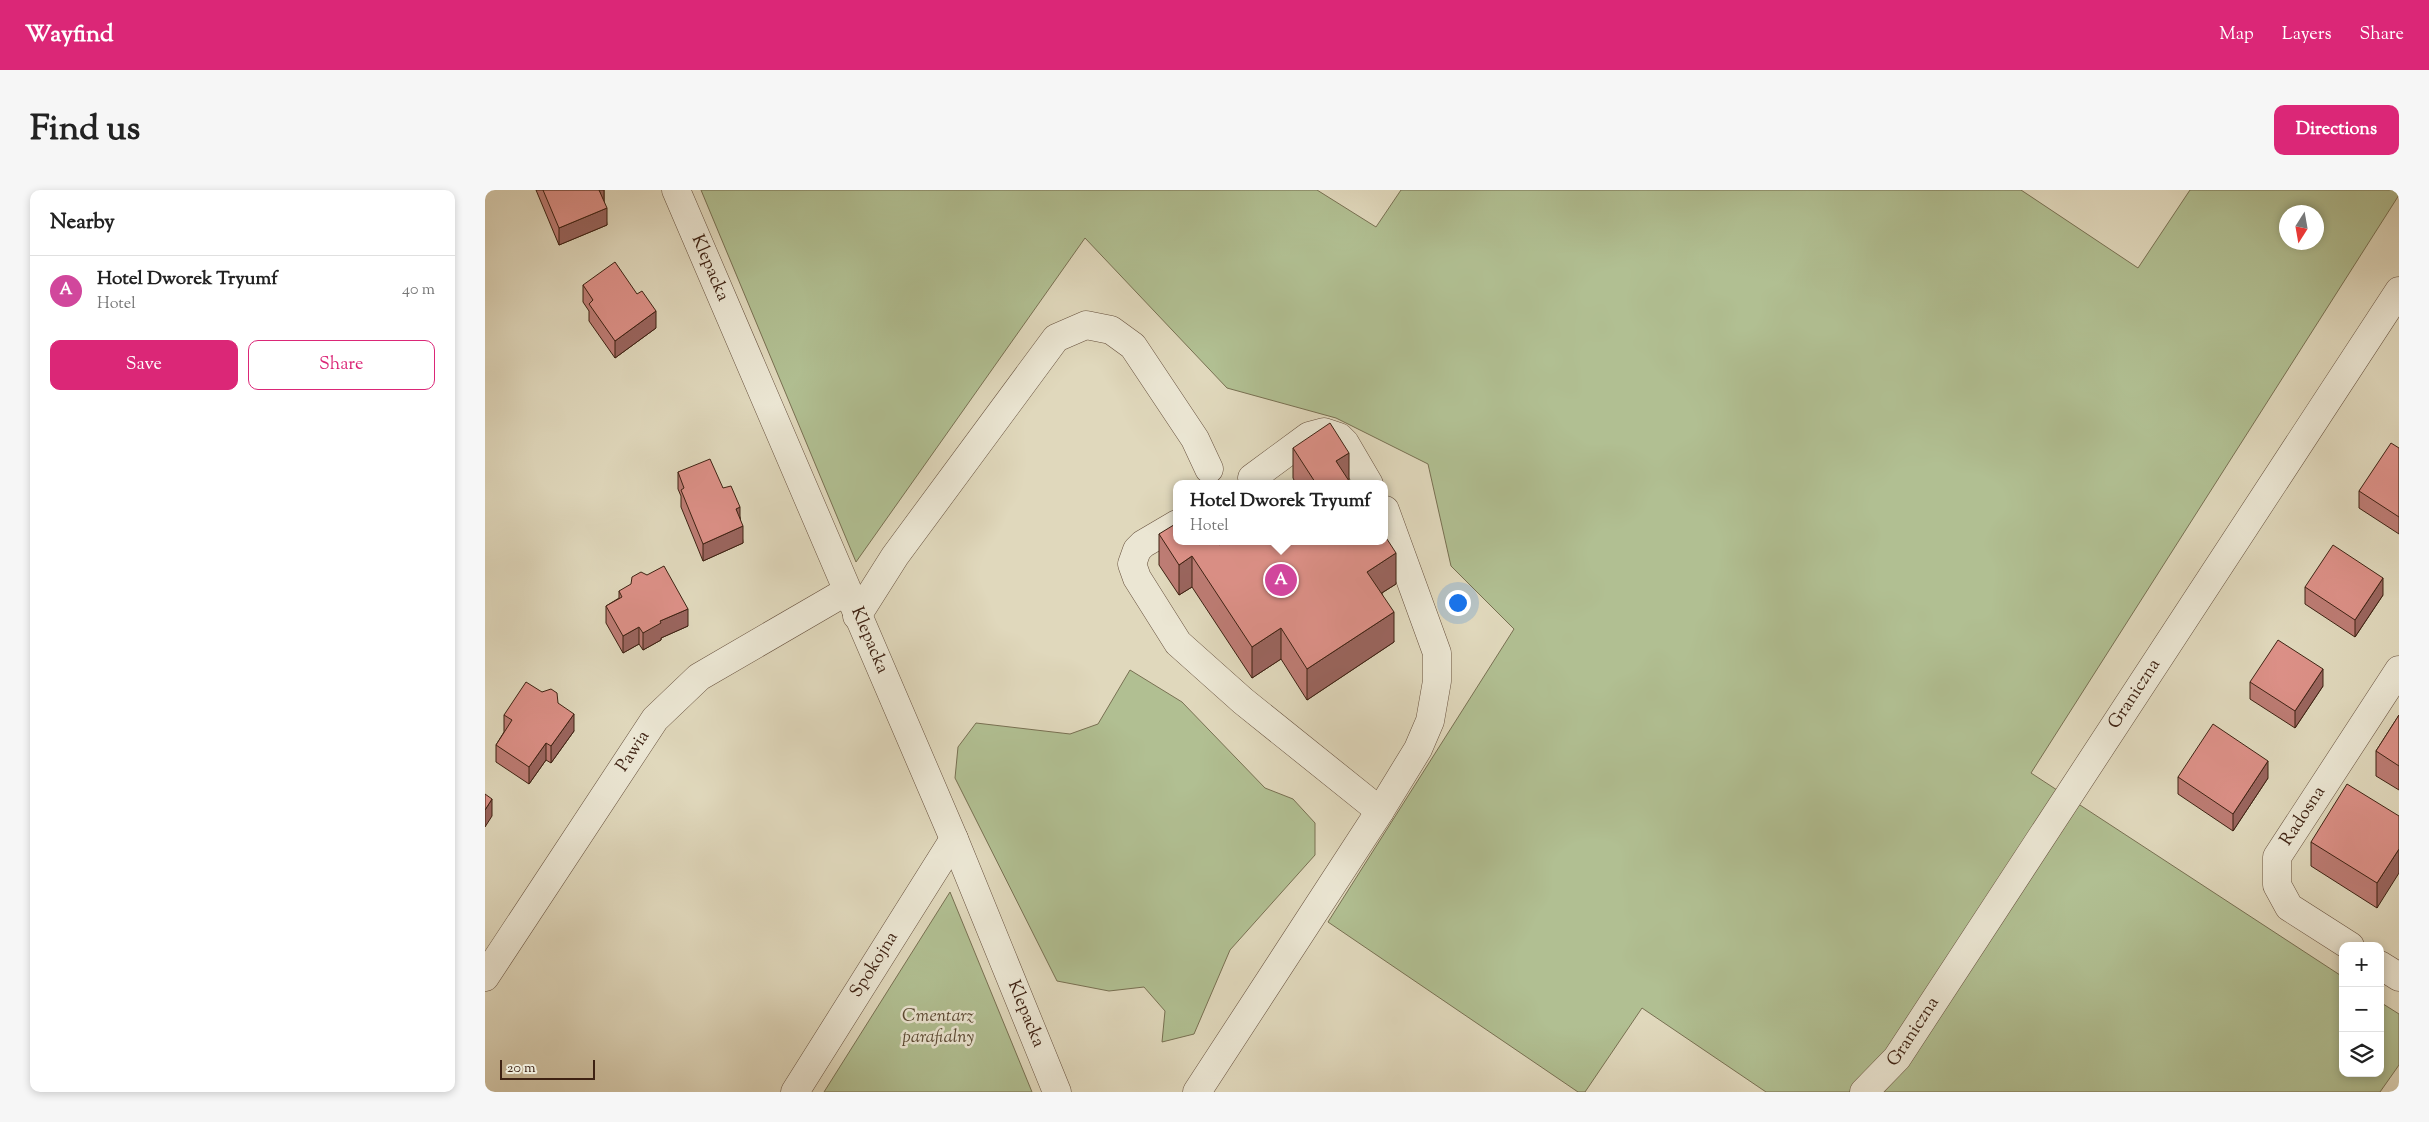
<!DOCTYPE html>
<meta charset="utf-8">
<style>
body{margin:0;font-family:"Sorts Mill Goudy",serif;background:#f6f6f6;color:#222}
.controls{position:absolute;right:15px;bottom:15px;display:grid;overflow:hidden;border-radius:10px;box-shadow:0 2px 8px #0003}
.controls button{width:45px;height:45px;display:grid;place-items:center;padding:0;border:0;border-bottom:1px solid #e0e0e0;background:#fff;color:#222;font:25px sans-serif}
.compass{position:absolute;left:1794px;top:15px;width:45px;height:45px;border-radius:50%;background:#fff;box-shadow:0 2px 8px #0003;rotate:191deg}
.scale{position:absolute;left:15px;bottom:12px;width:95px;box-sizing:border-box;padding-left:5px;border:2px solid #3e2213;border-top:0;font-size:14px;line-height:18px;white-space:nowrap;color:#3e2213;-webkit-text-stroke:4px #ebe6d3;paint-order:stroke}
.you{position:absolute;left:972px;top:412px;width:18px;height:18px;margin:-12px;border:4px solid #fff;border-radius:50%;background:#1a73e8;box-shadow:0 0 0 8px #1a73e833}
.badge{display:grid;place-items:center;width:32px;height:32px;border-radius:50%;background:#db2777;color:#fff;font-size:16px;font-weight:700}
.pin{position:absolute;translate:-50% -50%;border:2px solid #fff;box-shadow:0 1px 5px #0006}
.popup{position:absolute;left:688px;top:290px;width:215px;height:65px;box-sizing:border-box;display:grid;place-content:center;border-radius:10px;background:#fff;filter:drop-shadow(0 1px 4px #0005);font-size:16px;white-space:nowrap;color:#767676}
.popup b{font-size:19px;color:#222}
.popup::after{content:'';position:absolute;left:50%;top:100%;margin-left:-10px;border:10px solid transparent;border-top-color:#fff}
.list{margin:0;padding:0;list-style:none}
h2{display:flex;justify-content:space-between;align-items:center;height:65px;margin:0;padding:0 20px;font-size:21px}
h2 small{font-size:16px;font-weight:400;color:#767676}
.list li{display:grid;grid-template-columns:32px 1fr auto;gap:15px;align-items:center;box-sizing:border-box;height:70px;padding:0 20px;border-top:1px solid #e0e0e0}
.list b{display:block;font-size:19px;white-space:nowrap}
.list p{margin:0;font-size:16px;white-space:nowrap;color:#767676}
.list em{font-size:16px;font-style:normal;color:#767676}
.actions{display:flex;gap:10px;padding:15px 20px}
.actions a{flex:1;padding:11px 0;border:1px solid #db2777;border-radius:10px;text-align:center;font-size:18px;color:#db2777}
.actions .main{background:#db2777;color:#fff}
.icon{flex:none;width:28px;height:28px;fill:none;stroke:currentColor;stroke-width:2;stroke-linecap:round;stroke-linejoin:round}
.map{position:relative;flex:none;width:1914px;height:902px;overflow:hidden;border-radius:10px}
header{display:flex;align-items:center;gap:30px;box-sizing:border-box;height:70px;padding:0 25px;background:#db2777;color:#fff}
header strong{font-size:24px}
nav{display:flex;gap:28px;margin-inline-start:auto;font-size:18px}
.intro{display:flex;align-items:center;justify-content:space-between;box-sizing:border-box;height:120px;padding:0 30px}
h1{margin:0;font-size:35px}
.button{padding:12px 22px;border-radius:10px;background:#db2777;color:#fff;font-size:18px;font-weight:700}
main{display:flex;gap:30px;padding:0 30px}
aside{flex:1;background:#fff;border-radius:10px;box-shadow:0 2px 8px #0003}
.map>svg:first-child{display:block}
.green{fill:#b1bf92;stroke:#787052;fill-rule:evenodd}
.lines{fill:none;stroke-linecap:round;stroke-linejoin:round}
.minor-casing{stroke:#66503d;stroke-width:29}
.minor{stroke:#ebe6d3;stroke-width:28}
.wall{fill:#bd7c74;stroke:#3e2213}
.shaded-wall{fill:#9a655e;stroke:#3e2213}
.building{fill:#dc9087;stroke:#3e2213}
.labels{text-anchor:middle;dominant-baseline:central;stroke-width:5;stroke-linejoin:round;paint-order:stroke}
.street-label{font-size:18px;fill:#3e2213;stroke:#ebe6d3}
.park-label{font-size:18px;font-style:italic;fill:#5b4933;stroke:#ebe6d3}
</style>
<header>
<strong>Wayfind</strong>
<nav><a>Map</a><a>Layers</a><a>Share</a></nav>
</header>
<div class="intro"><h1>Find us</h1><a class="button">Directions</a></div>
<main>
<aside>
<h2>Nearby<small></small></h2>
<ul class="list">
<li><span class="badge" style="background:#d1479c">A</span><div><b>Hotel Dworek Tryumf</b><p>Hotel</p></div><em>40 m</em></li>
</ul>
<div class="actions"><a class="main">Save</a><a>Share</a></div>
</aside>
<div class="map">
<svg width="1914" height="902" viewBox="0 0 1914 902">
<rect width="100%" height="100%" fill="#e0d8bc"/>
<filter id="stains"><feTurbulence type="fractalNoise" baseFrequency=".004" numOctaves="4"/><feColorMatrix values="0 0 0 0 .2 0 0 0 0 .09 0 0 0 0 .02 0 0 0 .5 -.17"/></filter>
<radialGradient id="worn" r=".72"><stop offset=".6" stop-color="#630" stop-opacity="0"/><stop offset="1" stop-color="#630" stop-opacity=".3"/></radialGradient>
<!-- green -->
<path class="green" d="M216 0H832L891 37 916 0H1536L1653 78 1705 0H1914V5L1546 583 1858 787V883H1895V812L1914 824V875L1895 902H1281L1157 818 1100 902H1093L843 732 1029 439 966 376 943 274 851 228 742 198 600 48 371 372ZM1802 22H1832V52H1802Z
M645 480 697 512 780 598 808 609 830 633V665L745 760 709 844 677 852 680 821 659 797 624 801 572 791 470 588 473 557 491 533 585 544 613 534Z
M465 702 547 902H339Z"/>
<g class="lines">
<!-- minor casing -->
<g class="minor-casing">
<g id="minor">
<path id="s1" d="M191 0 469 649 572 902"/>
<path d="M767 288 824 246 839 242 854 247 860 253 884 294"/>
<path d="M692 334 658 354 652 360 647 374 652 388 693 453 758 511 895 621 712 902"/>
<path d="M372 426 410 366 571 148 601 135 626 140 648 156 710 249 724 279"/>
<path d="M895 621 933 559 945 531 952 491V463L900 320"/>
<path id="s2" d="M1865 756 1804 717 1792 695V667L1914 480"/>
<path d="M1895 775 1914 787"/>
<path id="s3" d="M0 787 170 529 214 487 362 401"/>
<path id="s4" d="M310 902 469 649"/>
<path id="s5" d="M1379 902 1412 868 1914 101"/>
</g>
</g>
<!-- minor -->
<use href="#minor" class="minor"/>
</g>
<!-- wall -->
<path class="wall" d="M51 0H119V11L122 35 74 55Z
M98 95 171 138 130 168 104 131V121L98 112Z
M808 258 864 291 866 294H811L808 288Z
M1914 258V344L1874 318V301Z
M193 282 238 298 255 327 258 353 218 371 196 317V306L193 299Z
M674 344 734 355 911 394 897 403 909 452 822 510 796 469 767 488 707 397 694 405 674 375Z
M1820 397 1898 405 1870 447 1820 414Z
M134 401 203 436 176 448V450L158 460 154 454 138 463 121 433V416L134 408Z
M1765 492 1838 496 1810 538 1765 509Z
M57 502 73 513 89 541 66 573 61 570 44 594 11 572V555L19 542V525Z
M1914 525V600L1891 586V561Z
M1693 587 1783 588 1748 641 1693 604Z
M1914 626 1892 718 1826 676V652Z"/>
<!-- shaded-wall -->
<path class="shaded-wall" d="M114 0H119V14Z
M122 18V35L74 55V38Z
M171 121V138L130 168V151Z
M864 263V294L851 271Z
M255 317V334L251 319Z
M258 336V353L218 371V354Z
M911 363V394L882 412V382Z
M707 366V397L694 405V375Z
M1898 388V405L1870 447V430Z
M203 419V436L176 448V450L158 460V443L175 431Z
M909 422V452L822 510V479Z
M154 437V454L138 463V446Z
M796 438V469L767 488V457Z
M1838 479V496L1810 538V521Z
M89 524V541L66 573V556Z
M61 553V570L44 594V577Z
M1783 571V588L1748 641V624Z
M7 609V626L0 637V620Z
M1914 659V683L1892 718V693Z"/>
<!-- building -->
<path class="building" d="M58 0H114L122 18 74 38Z
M130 72 152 104 157 101 171 121 130 151 104 114 108 110 98 95Z
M845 233 864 263 851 271 866 294H827L830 292 808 258Z
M1906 253 1914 258V327L1874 301Z
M225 269 238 298 246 296 255 317 251 319 258 336 218 354 196 300 199 298 193 282Z
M692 333V351H731L734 355 739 351H900V346L911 363 882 382 909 422 822 479 796 438 767 457 707 366 694 375 674 344Z
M1848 355 1898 388 1870 430 1820 397Z
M179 376 203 419 175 431 176 433 158 443 154 437 138 446 121 416 137 407 134 401 146 394 147 387 156 382 162 385Z
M1793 450 1838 479 1810 521 1765 492Z
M41 492 57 502 66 499 72 503 73 513 89 524 66 556 61 553 44 577 11 555 27 530 19 525Z
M1914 525V576L1891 561Z
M1728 534 1783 571 1748 624 1693 587Z
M1862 594 1914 626V659L1892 693 1826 652Z
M0 604 7 609 0 620Z"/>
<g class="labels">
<!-- street labels -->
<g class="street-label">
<text stroke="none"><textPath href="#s1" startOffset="85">Klepacka</textPath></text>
<text stroke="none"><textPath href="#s1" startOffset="490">Klepacka</textPath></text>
<text stroke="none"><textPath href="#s5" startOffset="482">Graniczna</textPath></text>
<text stroke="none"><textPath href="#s3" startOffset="270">Pawia</textPath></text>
<text stroke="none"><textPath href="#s2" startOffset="174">Radosna</textPath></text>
<text stroke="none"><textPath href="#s4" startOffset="150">Spokojna</textPath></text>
<text stroke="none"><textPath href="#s1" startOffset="895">Klepacka</textPath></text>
<text stroke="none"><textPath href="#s5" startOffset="78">Graniczna</textPath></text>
</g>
<!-- park labels -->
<g class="park-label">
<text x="453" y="827">Cmentarz<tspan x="453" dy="21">parafialny</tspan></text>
</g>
</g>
<rect width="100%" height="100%" filter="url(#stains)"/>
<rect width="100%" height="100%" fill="url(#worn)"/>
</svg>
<div class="controls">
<button>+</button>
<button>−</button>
<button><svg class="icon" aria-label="layers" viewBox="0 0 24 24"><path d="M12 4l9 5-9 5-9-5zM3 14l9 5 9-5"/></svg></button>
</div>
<svg class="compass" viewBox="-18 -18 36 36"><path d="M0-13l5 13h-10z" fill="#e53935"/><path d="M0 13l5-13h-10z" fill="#767676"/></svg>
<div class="scale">20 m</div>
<div class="you"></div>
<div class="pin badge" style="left:796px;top:390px;background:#d1479c">A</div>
<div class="popup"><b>Hotel Dworek Tryumf</b>Hotel</div>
</div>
</main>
